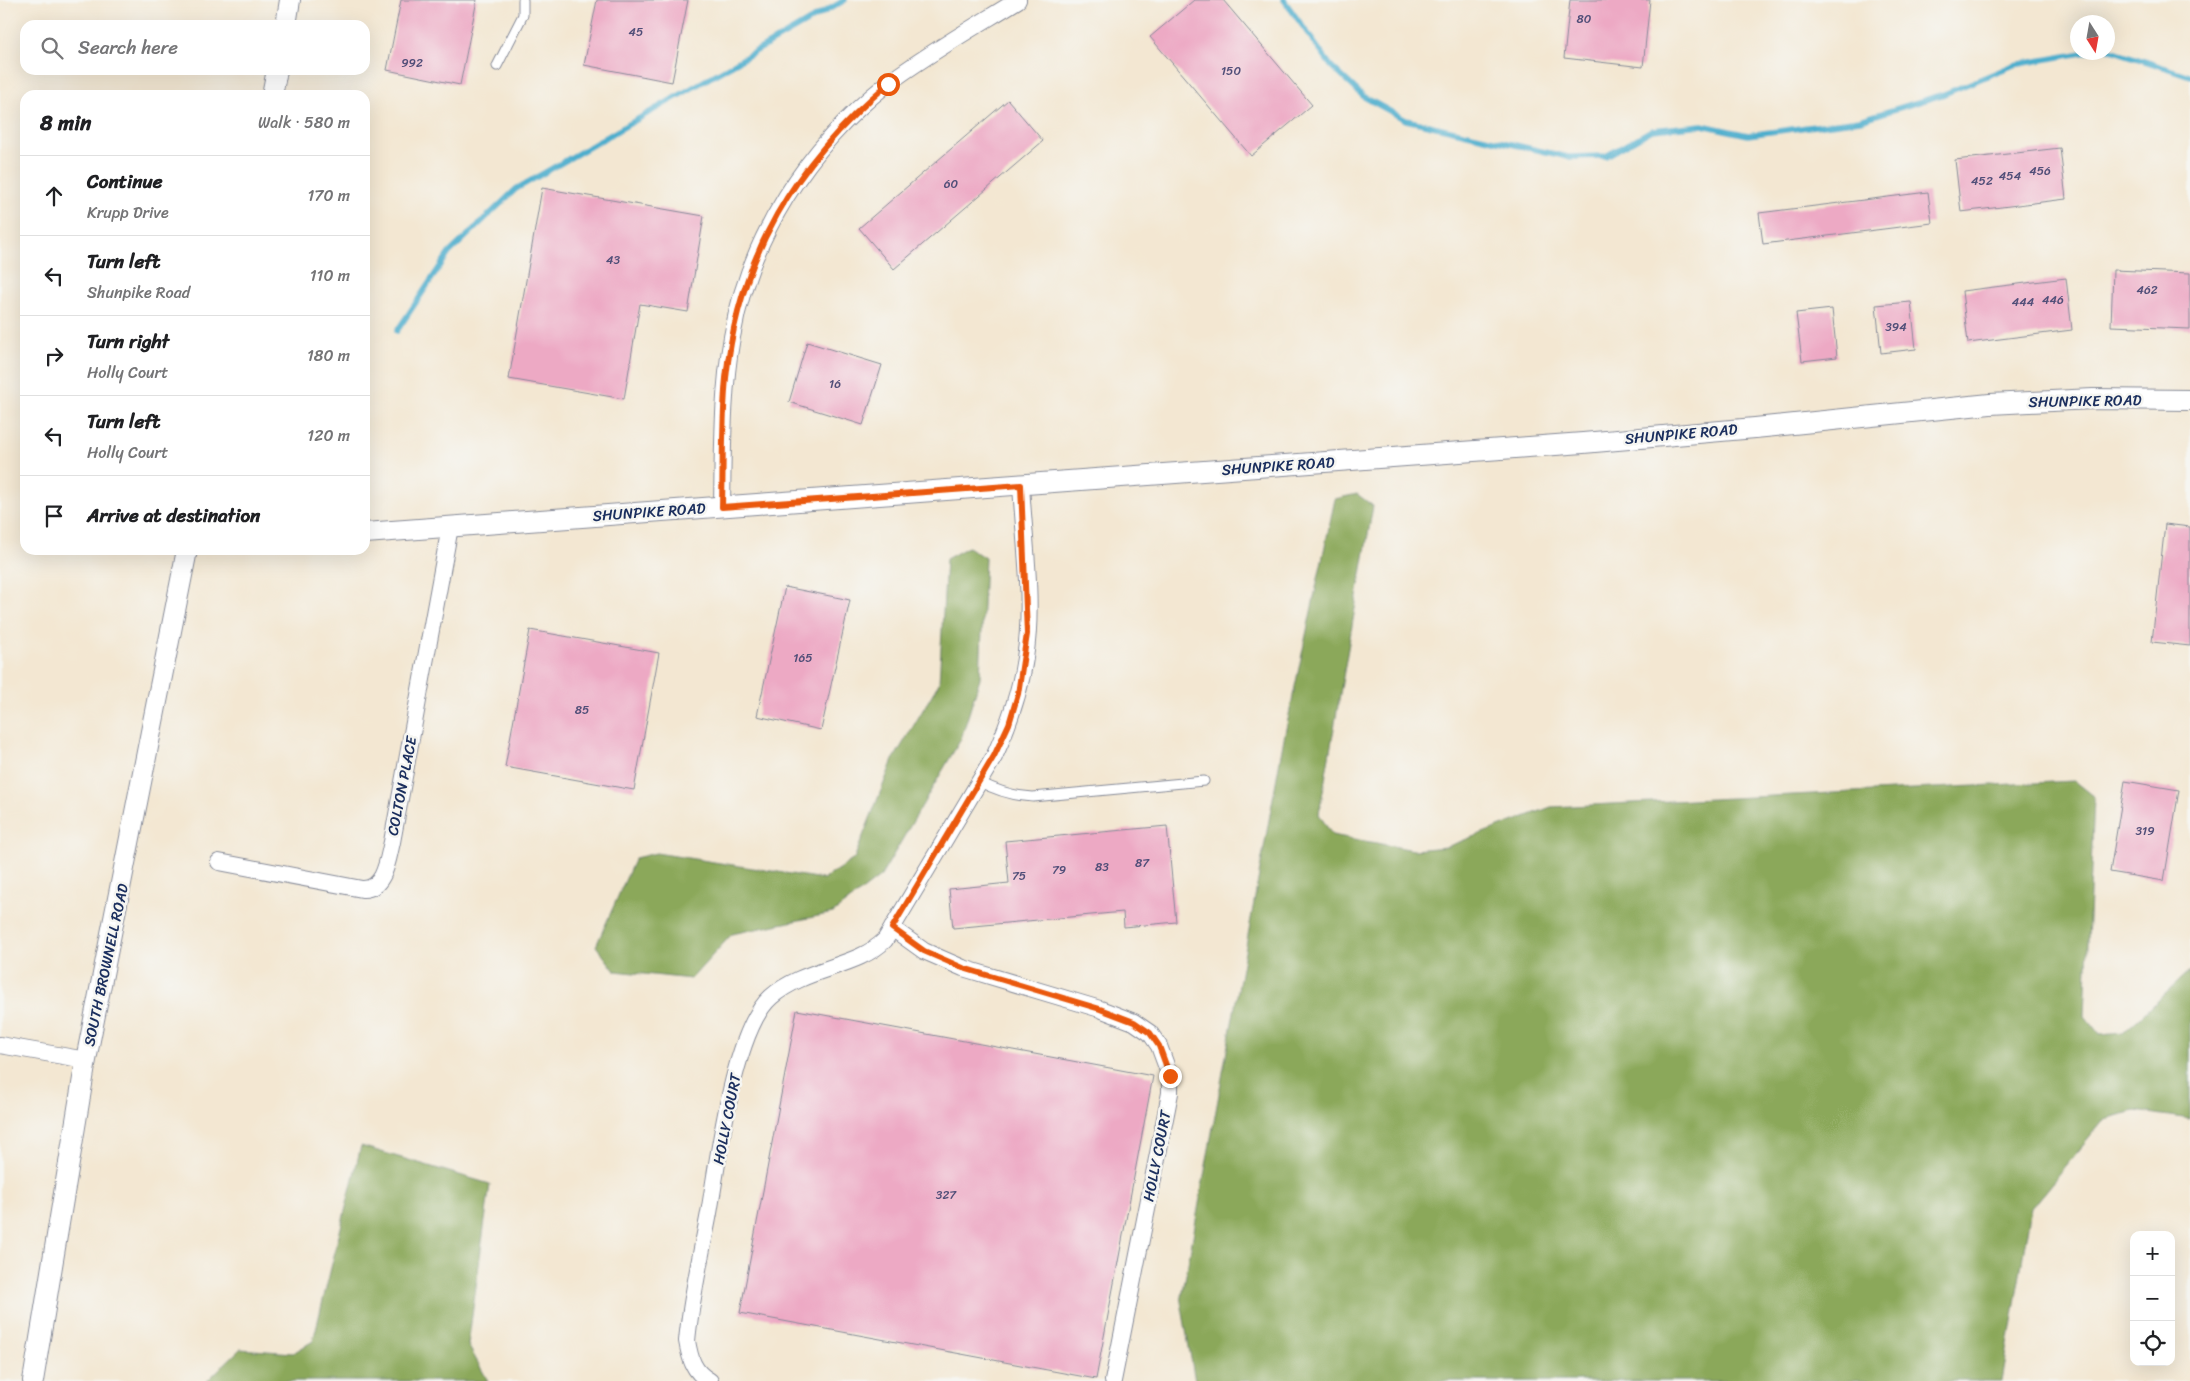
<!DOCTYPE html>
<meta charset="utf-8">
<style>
body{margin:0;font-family:Sriracha,sans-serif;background:#f6f6f6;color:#202124}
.controls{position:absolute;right:15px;bottom:15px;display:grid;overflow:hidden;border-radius:10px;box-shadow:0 5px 20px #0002}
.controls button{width:45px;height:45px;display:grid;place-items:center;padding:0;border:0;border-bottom:1px solid #e0e0e0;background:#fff;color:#202124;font:25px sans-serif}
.compass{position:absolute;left:2070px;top:15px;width:45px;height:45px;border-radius:50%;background:#fff;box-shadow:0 5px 20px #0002;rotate:169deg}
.stop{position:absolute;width:15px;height:15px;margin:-11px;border:4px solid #ea580c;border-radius:50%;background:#fff}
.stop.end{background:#ea580c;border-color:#fff;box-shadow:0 1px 5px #0008}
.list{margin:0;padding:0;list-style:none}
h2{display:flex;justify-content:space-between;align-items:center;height:65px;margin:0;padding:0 20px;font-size:21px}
h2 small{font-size:16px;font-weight:400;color:#757577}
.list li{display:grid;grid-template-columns:32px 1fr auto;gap:15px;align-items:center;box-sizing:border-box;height:80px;padding:0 20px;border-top:1px solid #e0e0e0}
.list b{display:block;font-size:19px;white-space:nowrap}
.list p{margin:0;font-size:16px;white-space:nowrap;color:#757577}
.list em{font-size:16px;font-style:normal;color:#757577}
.icon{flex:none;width:28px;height:28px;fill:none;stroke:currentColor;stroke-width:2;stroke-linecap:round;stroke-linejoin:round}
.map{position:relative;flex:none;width:2190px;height:1381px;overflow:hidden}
.search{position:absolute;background:#fff;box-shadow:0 5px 20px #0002;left:20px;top:20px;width:350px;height:55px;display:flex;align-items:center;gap:12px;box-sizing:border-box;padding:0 18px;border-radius:15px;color:#757577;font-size:19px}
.panel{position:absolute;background:#fff;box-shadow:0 5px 20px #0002;left:20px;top:90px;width:350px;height:465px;border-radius:15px}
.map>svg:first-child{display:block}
.forest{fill:#8ba85a;stroke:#536c5c}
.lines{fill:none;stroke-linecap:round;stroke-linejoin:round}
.stream{stroke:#4eaecd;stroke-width:5.5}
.building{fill:#eda9c4}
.service-casing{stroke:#878b98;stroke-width:11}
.minor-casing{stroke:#878b98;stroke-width:18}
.tertiary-casing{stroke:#878b98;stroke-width:22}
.service{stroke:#fff;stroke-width:9}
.minor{stroke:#fff;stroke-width:16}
.tertiary{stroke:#fff;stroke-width:20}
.route{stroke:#ea580c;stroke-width:6}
.labels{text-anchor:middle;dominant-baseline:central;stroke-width:5;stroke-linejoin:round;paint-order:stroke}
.number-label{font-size:12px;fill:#504e78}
.street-label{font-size:15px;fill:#1b2f5e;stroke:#f6f6f2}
</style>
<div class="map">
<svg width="2190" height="1381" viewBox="0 0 2190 1381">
<rect width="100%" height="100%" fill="#f6f6f2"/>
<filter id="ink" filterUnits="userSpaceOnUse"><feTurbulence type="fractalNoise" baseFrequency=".02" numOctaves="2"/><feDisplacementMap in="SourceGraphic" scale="10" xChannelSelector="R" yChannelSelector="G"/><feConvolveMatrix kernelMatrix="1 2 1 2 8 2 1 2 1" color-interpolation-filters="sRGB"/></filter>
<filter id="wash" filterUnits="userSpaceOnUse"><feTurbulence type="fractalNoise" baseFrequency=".0096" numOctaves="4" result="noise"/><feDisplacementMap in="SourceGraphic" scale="20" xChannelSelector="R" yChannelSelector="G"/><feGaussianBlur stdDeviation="1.12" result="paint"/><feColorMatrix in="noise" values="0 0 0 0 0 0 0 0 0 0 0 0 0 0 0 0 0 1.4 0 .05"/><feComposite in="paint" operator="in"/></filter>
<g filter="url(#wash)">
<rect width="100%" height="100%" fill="#f3e7d2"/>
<!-- forest -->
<path class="forest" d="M1357 494 1373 506 1319 814 1332 835 1414 850 1446 847 1551 807 2074 781 2094 797 2085 1016 2100 1035 2123 1033 2190 971V1119L2135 1111 2105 1119 2031 1208 2002 1381H1195L1181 1302 1284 738 1335 499Z
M968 547 985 558 980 678 961 739 881 876 833 913 732 934 691 979 615 971 596 946 635 858 656 853 823 879 854 859 893 760 939 683 946 559Z
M361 1146 490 1184 468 1345 488 1381H207L240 1349 293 1353 313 1341Z"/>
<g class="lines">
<!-- stream -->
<path class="stream" d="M1284 0 1331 66 1364 97 1406 120 1568 157 1606 156 1652 130 1702 125 1748 135 1860 120 1944 94 2014 65 2088 52
M2108 49 2190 76
M397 331 449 253 516 189 845 0"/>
</g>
<g id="blocks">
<!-- building -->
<path class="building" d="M401 0H477L460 85 387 70Z
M597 0H688L672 82 584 65Z
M1194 0H1223L1312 105 1251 156 1150 37Z
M1570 0H1650L1643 67 1564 58Z
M1008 100 1043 141 894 269 859 228Z
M2060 148 2066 199 1961 212 1955 160Z
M542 188 704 216 688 312 640 304 624 399 509 379Z
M1928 192 1932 223 1763 244 1759 213Z
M2113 270 2190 273V329L2111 326Z
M2066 278 2072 330 1968 343 1962 291Z
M1911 302 1916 349 1881 353 1876 305Z
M1832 309 1837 357 1802 361 1796 313Z
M807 342 882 365 863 425 789 402Z
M2165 524 2190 527V646L2152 642Z
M785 587 850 600 821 730 757 716Z
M530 630 659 653 634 790 505 767Z
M2125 781 2179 790 2164 881 2110 872Z
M1167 826 1176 922 1124 927 1123 912 953 928 949 889 1009 883 1005 841Z
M797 1010 1153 1076 1096 1379 740 1313Z"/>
</g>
</g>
<g filter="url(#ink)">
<use href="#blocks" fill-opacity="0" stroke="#878b98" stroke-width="1"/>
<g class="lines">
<!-- service casing -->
<g class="service-casing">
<path id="service" d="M497 66 523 15V0
M980 782C997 791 1013 796 1033 797L1204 781"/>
</g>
<!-- minor casing -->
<g class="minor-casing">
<path id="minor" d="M722 507C723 451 722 393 732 337 749 238 808 146 887 84 927 54 976 26 1018 0
M219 862 362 889C385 890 388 858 392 842L450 527
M892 928 924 951 963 968 1100 1009 1134 1022 1150 1033 1159 1046 1170 1076V1093L1113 1381
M0 1045 86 1060
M710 1381C693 1372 690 1358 687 1341 691 1298 701 1256 709 1213 718 1162 733 1030 771 997 805 967 857 968 885 940L994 757C1009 724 1020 693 1025 658 1034 602 1024 541 1021 485"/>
</g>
<!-- tertiary casing -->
<g class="tertiary-casing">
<path id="tertiary" d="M286 25 290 0
M272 95 277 70
M365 533 1583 443 1755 428 1990 404 2093 399 2190 400
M33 1381 86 1060 187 550"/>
</g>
<!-- service -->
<use href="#service" class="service"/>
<!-- minor -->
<use href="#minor" class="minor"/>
<!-- tertiary -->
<use href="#tertiary" class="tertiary"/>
</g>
</g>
<g class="lines" filter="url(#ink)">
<!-- route -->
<path class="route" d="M888 84C795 163 739 255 726 378 722 421 723 464 722 507L1021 485 1027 634 1018 694 1009 724 994 756 892 928 924 951 963 968 1100 1009 1134 1022 1150 1033 1159 1046 1170 1076"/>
</g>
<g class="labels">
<!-- number labels -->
<g class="number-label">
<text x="1584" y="19">80</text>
<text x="636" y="32">45</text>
<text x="412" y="63">992</text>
<text x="1231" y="71">150</text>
<text x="2040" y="171">456</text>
<text x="2010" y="176">454</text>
<text x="1982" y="181">452</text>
<text x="951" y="184">60</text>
<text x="613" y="260">43</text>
<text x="2147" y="290">462</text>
<text x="2053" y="300">446</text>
<text x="2023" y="302">444</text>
<text x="1896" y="327">394</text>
<text x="835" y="384">16</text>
<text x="803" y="658">165</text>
<text x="582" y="710">85</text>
<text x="2145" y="831">319</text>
<text x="1142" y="863">87</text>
<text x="1102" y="867">83</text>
<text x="1059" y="870">79</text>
<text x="1019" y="876">75</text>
<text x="946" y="1195">327</text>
</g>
<!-- street labels -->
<g class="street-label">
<text transform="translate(2085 401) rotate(-1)">SHUNPIKE ROAD</text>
<text transform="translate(1681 434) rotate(-5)">SHUNPIKE ROAD</text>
<text transform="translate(1278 466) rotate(-4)">SHUNPIKE ROAD</text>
<text transform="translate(649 512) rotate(-4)">SHUNPIKE ROAD</text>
<text transform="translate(402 786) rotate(-79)">COLTON PLACE</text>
<text transform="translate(106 965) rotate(-78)">SOUTH BROWNELL ROAD</text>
<text transform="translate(727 1119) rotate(-79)">HOLLY COURT</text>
<text transform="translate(1157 1156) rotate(-79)">HOLLY COURT</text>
</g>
</g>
</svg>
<div class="controls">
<button>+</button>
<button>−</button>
<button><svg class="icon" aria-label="locate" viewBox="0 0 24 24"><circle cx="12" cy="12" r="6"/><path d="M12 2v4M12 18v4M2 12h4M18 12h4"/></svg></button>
</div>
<svg class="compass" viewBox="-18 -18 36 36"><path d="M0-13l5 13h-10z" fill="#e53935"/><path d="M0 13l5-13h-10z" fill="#757577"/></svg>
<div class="stop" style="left:888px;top:84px"></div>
<div class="stop end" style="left:1170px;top:1076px"></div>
<div class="search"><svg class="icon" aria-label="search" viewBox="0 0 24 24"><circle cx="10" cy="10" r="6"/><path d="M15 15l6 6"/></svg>Search here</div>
<section class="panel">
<h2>8 min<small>Walk · 580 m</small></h2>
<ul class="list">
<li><svg class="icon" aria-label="ahead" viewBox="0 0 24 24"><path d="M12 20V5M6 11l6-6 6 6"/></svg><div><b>Continue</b><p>Krupp Drive</p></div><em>170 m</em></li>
<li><svg class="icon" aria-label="left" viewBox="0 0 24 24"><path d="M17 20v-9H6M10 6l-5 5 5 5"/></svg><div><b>Turn left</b><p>Shunpike Road</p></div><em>110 m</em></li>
<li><svg class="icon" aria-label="right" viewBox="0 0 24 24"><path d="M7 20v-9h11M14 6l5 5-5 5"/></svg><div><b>Turn right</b><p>Holly Court</p></div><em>180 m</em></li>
<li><svg class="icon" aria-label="left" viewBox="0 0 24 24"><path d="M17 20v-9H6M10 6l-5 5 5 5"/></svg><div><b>Turn left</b><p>Holly Court</p></div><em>120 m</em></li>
<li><svg class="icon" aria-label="arrive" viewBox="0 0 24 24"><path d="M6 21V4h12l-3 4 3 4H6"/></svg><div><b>Arrive at destination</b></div></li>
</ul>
</section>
</div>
